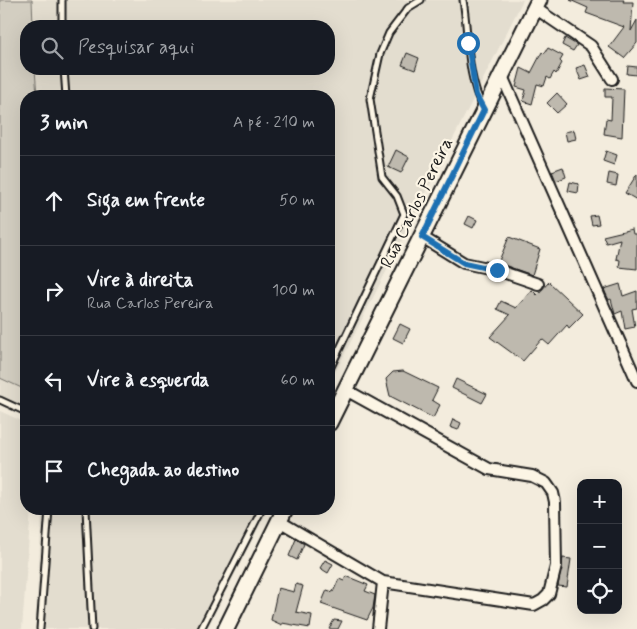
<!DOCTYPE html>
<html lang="pt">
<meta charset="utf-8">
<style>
body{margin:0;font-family:Mynerve,sans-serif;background:#242831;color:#f1f3f6}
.controls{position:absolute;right:15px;bottom:15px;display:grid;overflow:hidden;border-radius:10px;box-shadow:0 5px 20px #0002}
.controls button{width:45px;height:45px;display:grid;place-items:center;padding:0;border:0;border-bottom:1px solid #363941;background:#171b24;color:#f1f3f6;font:25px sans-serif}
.stop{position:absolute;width:15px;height:15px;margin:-11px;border:4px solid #1f6fb2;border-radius:50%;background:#fff}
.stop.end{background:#1f6fb2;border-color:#fff;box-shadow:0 1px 5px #0008}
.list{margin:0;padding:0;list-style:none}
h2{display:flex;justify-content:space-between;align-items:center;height:65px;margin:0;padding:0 20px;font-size:21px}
h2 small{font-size:16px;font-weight:400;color:#9ea1a6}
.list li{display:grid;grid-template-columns:32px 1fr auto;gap:15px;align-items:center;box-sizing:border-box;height:90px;padding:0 20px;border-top:1px solid #363941}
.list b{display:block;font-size:19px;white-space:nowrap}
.list p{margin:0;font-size:16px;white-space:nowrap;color:#9ea1a6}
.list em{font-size:16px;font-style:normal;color:#9ea1a6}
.icon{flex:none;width:28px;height:28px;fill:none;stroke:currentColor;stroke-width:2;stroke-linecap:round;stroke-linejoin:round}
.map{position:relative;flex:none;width:637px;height:629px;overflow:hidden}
.search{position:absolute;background:#171b24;box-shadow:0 5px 20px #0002;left:20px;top:20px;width:315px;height:55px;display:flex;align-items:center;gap:12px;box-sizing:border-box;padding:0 18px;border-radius:20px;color:#9ea1a6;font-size:19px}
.panel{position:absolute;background:#171b24;box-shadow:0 5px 20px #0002;left:20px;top:90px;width:315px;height:425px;border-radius:20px}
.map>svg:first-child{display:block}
.built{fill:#e3ddcf;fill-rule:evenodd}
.green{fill:#d3cec1;stroke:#78756e}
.building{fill:#beb9ae;stroke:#1c1c1c}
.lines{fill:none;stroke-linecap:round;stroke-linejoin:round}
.service-casing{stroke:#1c1c1c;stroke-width:9}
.minor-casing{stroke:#1c1c1c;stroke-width:14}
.secondary-casing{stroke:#1c1c1c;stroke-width:19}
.service{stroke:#fcf5e5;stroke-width:5}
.minor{stroke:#fcf5e5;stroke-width:10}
.secondary{stroke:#fcf5e5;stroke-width:15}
.route{stroke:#1f6fb2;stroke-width:6}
.labels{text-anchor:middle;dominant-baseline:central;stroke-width:4.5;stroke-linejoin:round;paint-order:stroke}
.street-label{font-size:18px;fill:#1c1c1c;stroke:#fcf5e5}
</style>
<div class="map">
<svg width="637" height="629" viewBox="0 0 637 629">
<rect width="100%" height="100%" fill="#f3ecdd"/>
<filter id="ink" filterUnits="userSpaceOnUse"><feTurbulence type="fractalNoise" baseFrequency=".02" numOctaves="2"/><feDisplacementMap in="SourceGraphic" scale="10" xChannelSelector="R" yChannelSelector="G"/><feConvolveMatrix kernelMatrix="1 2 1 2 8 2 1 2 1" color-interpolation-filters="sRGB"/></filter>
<g filter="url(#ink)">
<!-- built -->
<path class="built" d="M0 0H523L329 385V96H26V417L0 403ZM26 26H329V69H26Z
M0 411 26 423V509H31L22 629H0Z
M42 509H268L207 629H35Z"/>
<!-- green -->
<path class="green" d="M0 0H32L33 26H26V69H35L37 96H26V390L0 378Z"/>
<!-- building -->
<path class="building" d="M570 0H624L623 2H633L631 31 637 20V43L624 58 609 47 624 27 586 13 588 8Z
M565 38 577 45 573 51 562 45Z
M548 48 563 56 560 61 562 63 556 74 554 72 550 79 547 77 544 86 537 84 532 104 523 101 526 90 516 87 521 68 531 73 542 52 544 54Z
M407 53 419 58 415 70 402 65Z
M585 65 590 77 581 80 576 68Z
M628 66 637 67V75L627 74Z
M605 88 624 89 622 137 604 134 606 119 611 120 612 97H605Z
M557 93 567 104 557 113 547 103Z
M574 130 576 139 567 141 565 132Z
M396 150 409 157 401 173 388 167Z
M606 151 617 155 614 165 603 161Z
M563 167 566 177 556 181 552 171Z
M609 173 618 175 616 186 607 184Z
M637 174V200L625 193Z
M570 182 579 184 578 193 568 191Z
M597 215 599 224 592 225 590 216Z
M469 216 477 220 473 228 465 224Z
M632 229 633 234H637V269L619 267 620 260 616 259 620 239 606 243 603 236Z
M509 237 540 249 532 275 498 263Z
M549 282 583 314 569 328 567 325 549 345 542 339 523 361 490 337 510 315 497 309 501 301 516 308 532 290 537 295Z
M620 284 623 296 637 291V308L632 309 635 327 625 329 622 311 615 314 611 299 609 300 606 294 604 289Z
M400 324 410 329 403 343 393 338Z
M403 371 438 388 432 400 440 405 433 418 390 396 386 379 393 372Z
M456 379 487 394 482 403 452 388Z
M453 419 461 423 458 430 450 427Z
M296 539 304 544 297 560 289 556Z
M563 558 571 559 567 587 558 586Z
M325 560 333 564 328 573 320 568Z
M346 576 368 585 365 591 375 595 373 608 367 620 321 604 327 590 333 592 339 579 344 581Z
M296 584 303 586 296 612 312 615 310 628 282 623V625L271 620 278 588 294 592Z
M334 620 342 621 338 629H329Z"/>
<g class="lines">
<!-- service casing -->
<g class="service-casing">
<path id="service" d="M62 0V26
M463 0C469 35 466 76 483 107
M64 69 66 96
M329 371 404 214 397 196 382 177 370 99 380 54 389 33 408 8 421 0
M0 400 26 412
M86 509 92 629
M40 629 49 509
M201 629 262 509"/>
</g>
<!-- minor casing -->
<g class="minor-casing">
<path id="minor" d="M535 8 591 46 612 79
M502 76 637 381
M422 237 464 263 497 270 538 284
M279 521 383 582 534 605 543 600 549 594 556 566 555 502 553 493 546 483 532 476 489 469 346 390
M378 629 383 582"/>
</g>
<!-- secondary casing -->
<g class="secondary-casing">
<path id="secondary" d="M329 423 539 0
M226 629 285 509"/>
</g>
<!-- service -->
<use href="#service" class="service"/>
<!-- minor -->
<use href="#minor" class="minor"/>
<!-- secondary -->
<use href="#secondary" class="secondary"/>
</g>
</g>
<g class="lines" filter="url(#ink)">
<!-- route -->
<path class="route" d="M468 43 476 95 484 110 422 237 464 263 497 270"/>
</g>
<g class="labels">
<!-- street labels -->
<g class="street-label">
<text transform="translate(417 203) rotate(-64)">Rua Carlos Pereira</text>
</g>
</g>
</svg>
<div class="controls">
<button>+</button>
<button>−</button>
<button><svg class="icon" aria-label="locate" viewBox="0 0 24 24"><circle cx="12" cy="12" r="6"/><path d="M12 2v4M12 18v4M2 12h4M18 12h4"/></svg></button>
</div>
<div class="stop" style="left:468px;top:43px"></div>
<div class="stop end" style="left:497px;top:270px"></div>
<div class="search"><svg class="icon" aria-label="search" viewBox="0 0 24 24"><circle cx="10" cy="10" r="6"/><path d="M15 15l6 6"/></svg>Pesquisar aqui</div>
<section class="panel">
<h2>3 min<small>A pé · 210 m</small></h2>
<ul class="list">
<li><svg class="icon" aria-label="ahead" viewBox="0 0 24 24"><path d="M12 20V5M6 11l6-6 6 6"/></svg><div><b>Siga em frente</b></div><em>50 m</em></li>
<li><svg class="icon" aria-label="right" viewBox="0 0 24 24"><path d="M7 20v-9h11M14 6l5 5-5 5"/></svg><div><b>Vire à direita</b><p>Rua Carlos Pereira</p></div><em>100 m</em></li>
<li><svg class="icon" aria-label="left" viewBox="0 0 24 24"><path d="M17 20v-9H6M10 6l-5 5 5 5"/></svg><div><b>Vire à esquerda</b></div><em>60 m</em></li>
<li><svg class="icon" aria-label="arrive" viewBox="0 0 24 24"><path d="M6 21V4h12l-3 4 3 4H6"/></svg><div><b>Chegada ao destino</b></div></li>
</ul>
</section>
</div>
